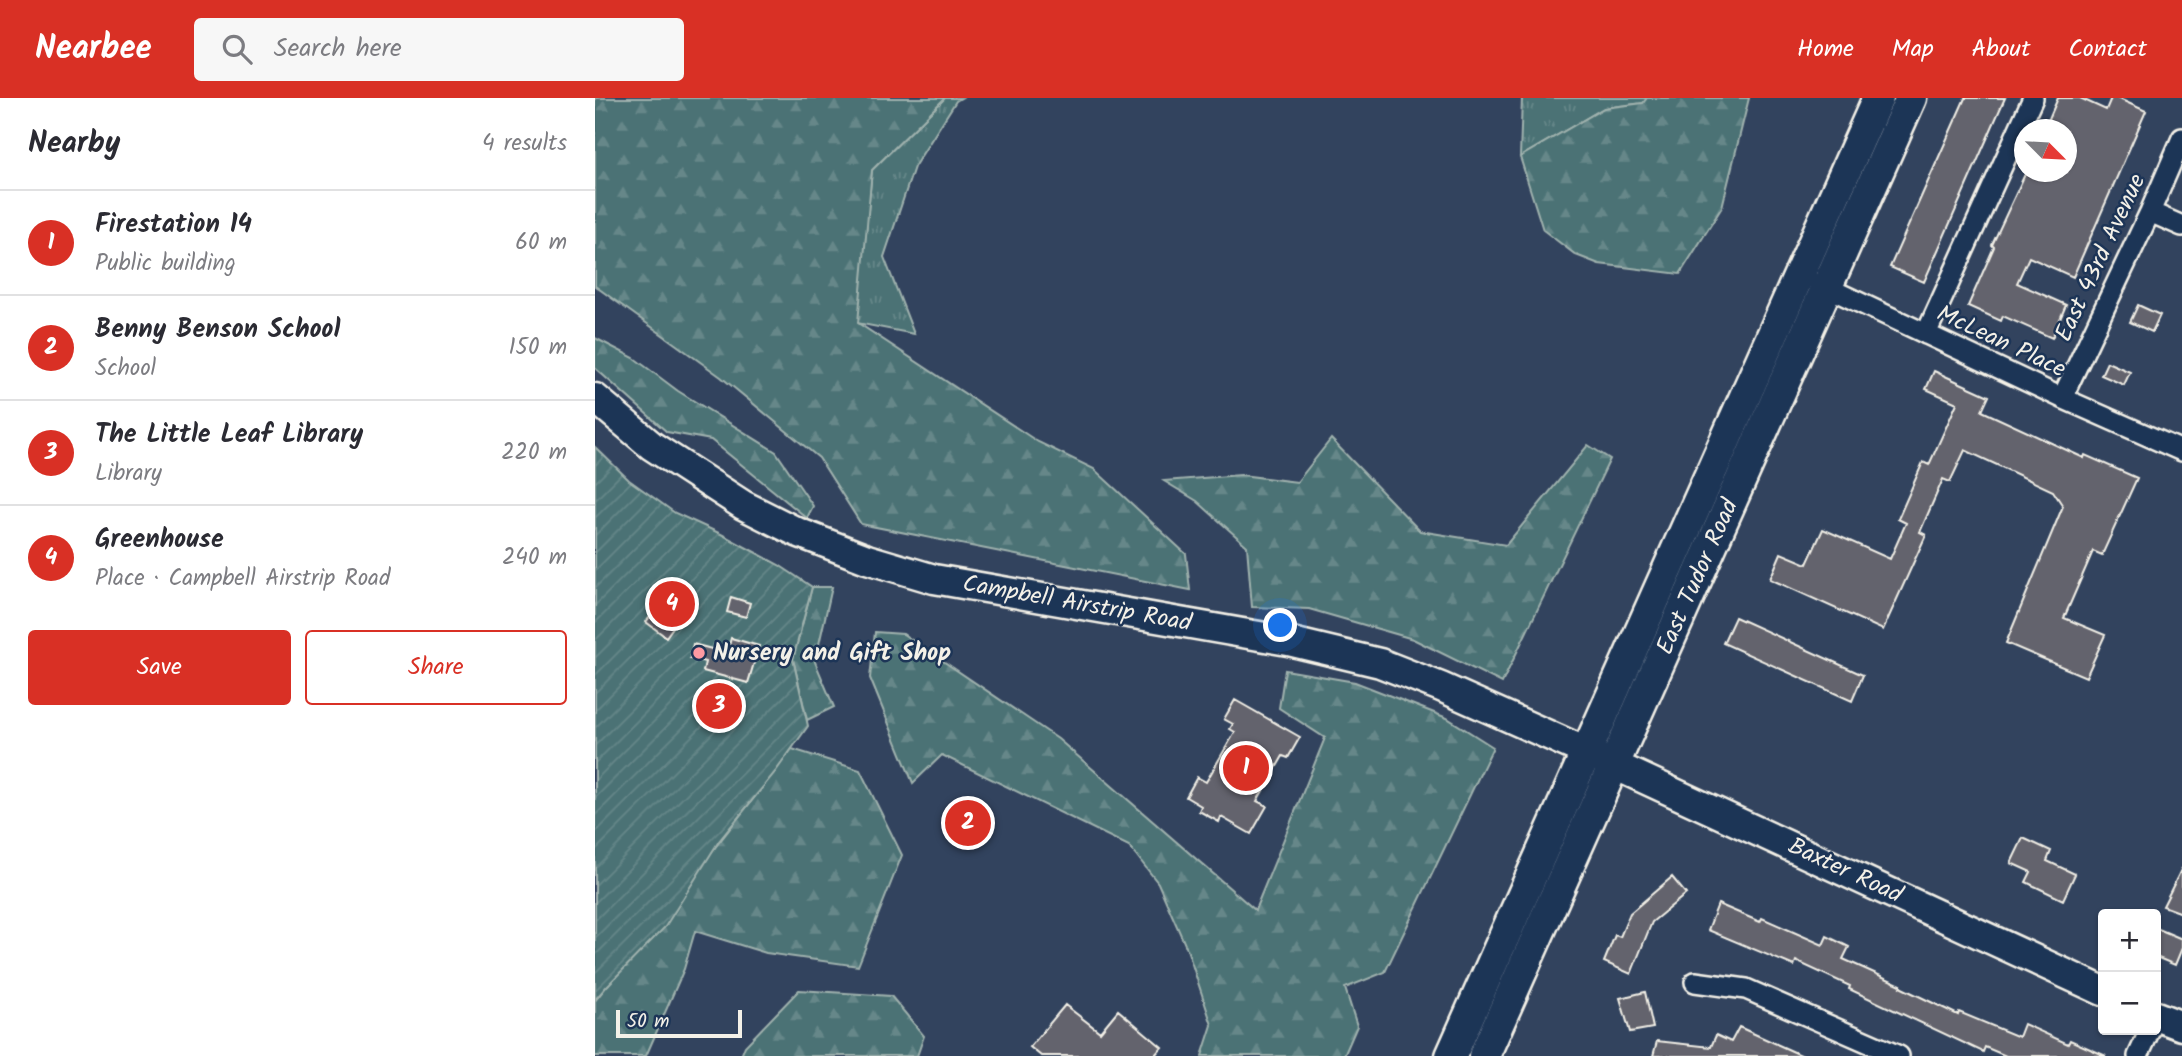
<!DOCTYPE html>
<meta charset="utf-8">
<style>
body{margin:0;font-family:Kalam,sans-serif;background:#f7f7f7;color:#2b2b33}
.controls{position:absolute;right:21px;bottom:21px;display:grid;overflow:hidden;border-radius:7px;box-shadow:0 2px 5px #0004}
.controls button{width:63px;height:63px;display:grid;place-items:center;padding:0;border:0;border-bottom:2px solid #e1e1e2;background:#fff;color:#2b2b33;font:35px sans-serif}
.compass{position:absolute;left:1419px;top:21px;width:63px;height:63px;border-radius:50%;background:#fff;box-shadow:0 2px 5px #0004;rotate:114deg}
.scale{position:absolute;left:21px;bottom:18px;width:126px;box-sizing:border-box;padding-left:7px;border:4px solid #f4f1e8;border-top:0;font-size:19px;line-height:24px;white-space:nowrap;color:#f4f1e8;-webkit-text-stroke:5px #1d3557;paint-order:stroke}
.you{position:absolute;left:686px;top:528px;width:24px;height:24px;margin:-18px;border:5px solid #fff;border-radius:50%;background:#1a73e8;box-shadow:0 0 0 10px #1a73e833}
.badge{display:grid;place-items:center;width:46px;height:46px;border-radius:50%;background:#d93025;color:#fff;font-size:23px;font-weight:700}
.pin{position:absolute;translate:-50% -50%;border:4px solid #fff;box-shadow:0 2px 7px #0006}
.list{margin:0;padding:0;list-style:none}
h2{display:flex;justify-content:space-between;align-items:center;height:91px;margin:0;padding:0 28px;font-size:30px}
h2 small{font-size:23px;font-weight:400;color:#7c7c81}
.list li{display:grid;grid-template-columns:46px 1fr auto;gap:21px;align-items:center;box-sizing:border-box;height:105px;padding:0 28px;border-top:2px solid #e1e1e2}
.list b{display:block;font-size:26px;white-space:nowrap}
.list p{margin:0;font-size:23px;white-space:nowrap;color:#7c7c81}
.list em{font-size:23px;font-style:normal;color:#7c7c81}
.actions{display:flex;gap:14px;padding:21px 28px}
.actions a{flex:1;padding:16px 0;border:2px solid #d93025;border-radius:7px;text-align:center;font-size:24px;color:#d93025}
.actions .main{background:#d93025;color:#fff}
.icon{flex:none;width:38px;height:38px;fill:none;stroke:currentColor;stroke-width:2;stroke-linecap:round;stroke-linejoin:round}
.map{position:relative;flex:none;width:1587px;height:958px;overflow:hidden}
header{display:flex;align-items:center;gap:42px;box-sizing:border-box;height:98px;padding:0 35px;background:#d93025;color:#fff}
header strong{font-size:33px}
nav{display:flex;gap:38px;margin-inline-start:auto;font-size:24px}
.search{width:490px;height:63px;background:#f7f7f7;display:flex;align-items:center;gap:18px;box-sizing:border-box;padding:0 24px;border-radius:7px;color:#7c7c81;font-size:26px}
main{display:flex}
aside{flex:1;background:#fff}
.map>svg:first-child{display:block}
.grass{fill:url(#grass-tufts);stroke:#a0b2ae;stroke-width:2}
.forest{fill:url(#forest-firs);stroke:#a0b2ae;stroke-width:2}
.garden{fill:url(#garden-furrows);stroke:#a0b2ae;stroke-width:2}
.building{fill:#63636d;stroke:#f4f1e8;stroke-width:2}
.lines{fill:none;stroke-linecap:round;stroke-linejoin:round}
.street-casing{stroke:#f4f1e8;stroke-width:24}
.secondary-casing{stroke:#f4f1e8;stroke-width:33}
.primary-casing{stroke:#f4f1e8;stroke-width:35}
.street{stroke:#1d3557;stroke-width:19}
.secondary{stroke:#1d3557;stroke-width:28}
.primary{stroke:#1d3557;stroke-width:30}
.poi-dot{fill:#ff9aa2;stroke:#1d3557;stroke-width:2.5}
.labels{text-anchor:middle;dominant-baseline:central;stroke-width:5;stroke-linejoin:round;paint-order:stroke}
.street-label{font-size:24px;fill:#f4f1e8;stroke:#1d3557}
.poi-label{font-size:24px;font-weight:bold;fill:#f4f1e8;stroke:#1d3557;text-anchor:start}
</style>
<header>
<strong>Nearbee</strong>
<div class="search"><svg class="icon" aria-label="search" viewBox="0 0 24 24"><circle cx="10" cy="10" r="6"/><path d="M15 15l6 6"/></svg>Search here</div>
<nav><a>Home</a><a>Map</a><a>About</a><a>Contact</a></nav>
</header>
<main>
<aside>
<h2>Nearby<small>4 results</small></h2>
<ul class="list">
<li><span class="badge">1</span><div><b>Firestation 14</b><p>Public building</p></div><em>60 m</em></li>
<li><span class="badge">2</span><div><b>Benny Benson School</b><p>School</p></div><em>150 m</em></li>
<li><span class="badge">3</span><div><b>The Little Leaf Library</b><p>Library</p></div><em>220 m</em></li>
<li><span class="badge">4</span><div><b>Greenhouse</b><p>Place · Campbell Airstrip Road</p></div><em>240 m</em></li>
</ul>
<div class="actions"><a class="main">Save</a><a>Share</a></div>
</aside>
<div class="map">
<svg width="1587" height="958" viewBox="0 0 1587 958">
<defs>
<pattern id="grass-tufts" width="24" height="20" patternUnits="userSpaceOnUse" patternTransform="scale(1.75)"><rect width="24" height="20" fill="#4b7275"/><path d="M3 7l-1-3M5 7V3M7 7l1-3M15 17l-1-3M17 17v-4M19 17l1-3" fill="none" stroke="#668789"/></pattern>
<pattern id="forest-firs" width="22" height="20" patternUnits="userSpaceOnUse" patternTransform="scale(1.75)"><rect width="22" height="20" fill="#4b7275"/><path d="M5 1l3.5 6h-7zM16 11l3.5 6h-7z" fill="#668789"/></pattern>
<pattern id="garden-furrows" width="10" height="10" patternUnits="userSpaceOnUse" patternTransform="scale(1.75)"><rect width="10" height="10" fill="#4b7275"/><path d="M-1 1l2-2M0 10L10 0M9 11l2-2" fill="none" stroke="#668789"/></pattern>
</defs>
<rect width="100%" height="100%" fill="#32435e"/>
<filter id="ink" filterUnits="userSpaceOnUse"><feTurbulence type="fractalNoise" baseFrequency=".0143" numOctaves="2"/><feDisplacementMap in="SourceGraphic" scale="14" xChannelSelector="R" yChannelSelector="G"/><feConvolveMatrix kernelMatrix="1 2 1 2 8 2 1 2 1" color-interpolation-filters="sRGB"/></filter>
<g filter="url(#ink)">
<!-- grass -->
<path class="grass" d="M350 0H366L361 3 319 69 289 159 319 236 262 225 277 72Z
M927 0H1052L1049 5 1009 10 925 59Z"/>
<!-- forest -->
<path class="forest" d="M0 0H350L277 72 263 225 443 344 499 371 591 456 595 492 266 426 224 360 126 279 0 188Z
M1052 0H1154L1127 109 1085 176 1004 166 981 157 948 132 925 59 1009 10 1048 5Z
M0 240 39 260 83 293 181 354 218 408 212 420 116 342 72 334 0 270Z
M736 341 825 433 911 447 993 347 1015 361 907 585 818 541 714 511 657 509 652 448 602 403 569 383 646 377 702 384Z
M217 489H237L220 564 239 609 212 622 198 561Z
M280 534 308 536 463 641 660 812 730 640 684 610 690 572 760 584 852 620 898 649 790 874 750 890 762 928 749 958H607L617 927 592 851 563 785 534 748 347 657 318 685 275 580Z
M197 651 265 672 307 757 263 868 171 855 100 833 89 871 51 958H0V903Z
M204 892 296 898 329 938 322 958H146L150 948Z"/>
<!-- garden -->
<path class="garden" d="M0 349 34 382 80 415 126 436 184 467 217 489 198 561 213 628 181 673 124 743 70 829 11 889 0 902Z"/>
<!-- building -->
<path class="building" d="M1370 0H1410L1329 184 1295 169Z
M1463 0H1485L1511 12 1516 0H1522L1551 13 1478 179 1434 159 1422 185 1471 207 1457 240 1408 218 1406 223 1373 208 1399 149 1397 147 1431 74H1472V32H1449Z
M1543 207 1565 217 1557 234 1535 224Z
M1512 264 1535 274 1529 287 1506 277Z
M1339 273 1394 298 1387 313 1489 360 1490 357 1542 380 1507 457 1498 453 1469 520 1510 537 1491 579 1411 545 1468 408 1458 393 1370 352 1355 384 1348 381 1325 434 1331 437 1288 532 1175 481 1186 455 1212 466 1228 431 1295 461 1311 425 1303 421 1328 364 1334 367 1362 305 1331 291Z
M74 485 98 501 71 539 51 524 60 512 56 510Z
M136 499 155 505 151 519 132 514Z
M1140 519 1268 577 1257 603 1128 545Z
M136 540 164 548 153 585 108 573 110 564 95 560 98 546 132 555Z
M640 602 705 639 693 660 688 658 662 703 672 708 656 736 626 719 624 724 604 713 606 708 591 699 602 679 611 684 640 634 635 631 638 626 629 621Z
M1428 740 1456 753 1452 763 1480 776 1468 802 1431 784 1436 774 1416 765Z
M1587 770V815L1568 808Z
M1077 779 1091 796 1057 824 1036 876 1009 864 1020 837 1025 839 1035 815Z
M1123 806 1165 824 1167 820 1228 847 1232 838 1254 849 1248 861 1306 887 1305 889 1363 917 1364 914 1424 939 1429 926 1473 946 1475 942 1511 958H1411L1390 949 1388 954 1254 891 1255 888 1201 863 1199 868 1113 832Z
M1561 830 1587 841V850L1580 867 1561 859Z
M1050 894 1058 930 1035 934 1025 900Z
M470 907 505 934 523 912 567 949 559 958H446L435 949Z
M1144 929 1208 958H1058L1062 943 1116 949 1121 937 1136 944Z"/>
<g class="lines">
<!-- street casing -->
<g class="street-casing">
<path id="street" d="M1555 114 1587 128
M1223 185 1467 300 1587 353
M1331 236 1438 0
M1467 300 1555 114 1587 40
M1100 884 1151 891 1304 958
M1543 958 1555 932"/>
</g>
<!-- secondary casing -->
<g class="secondary-casing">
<path id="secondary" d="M0 300 57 348 148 407 202 434 272 461 339 481 693 543 785 565 846 589 978 648 1508 893
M1561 918 1587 928"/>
</g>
<!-- primary casing -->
<g class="primary-casing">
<path id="primary" d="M856 958 1283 0
M889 958 1316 0"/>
</g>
<!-- street -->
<use href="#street" class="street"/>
<!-- secondary -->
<use href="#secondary" class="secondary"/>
<!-- primary -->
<use href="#primary" class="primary"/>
</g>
</g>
<!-- markers -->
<circle class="poi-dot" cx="104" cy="555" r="7"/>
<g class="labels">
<!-- street labels -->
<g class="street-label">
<text transform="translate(1506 160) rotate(-65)">East 43rd Avenue</text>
<text transform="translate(1406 244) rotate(25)">McLean Place</text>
<text transform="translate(1103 479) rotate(-66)">East Tudor Road</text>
<text transform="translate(482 506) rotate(10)">Campbell Airstrip Road</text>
<text transform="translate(1250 773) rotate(25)">Baxter Road</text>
</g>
<!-- poi labels -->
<g class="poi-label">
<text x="118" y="555">Nursery and Gift Shop</text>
</g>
</g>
</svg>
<div class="controls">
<button>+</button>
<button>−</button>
</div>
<svg class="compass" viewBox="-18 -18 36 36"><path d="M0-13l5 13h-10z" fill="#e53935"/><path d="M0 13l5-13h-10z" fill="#7c7c81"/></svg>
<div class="scale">50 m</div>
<div class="you"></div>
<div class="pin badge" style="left:651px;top:670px">1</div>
<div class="pin badge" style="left:373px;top:725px">2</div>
<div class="pin badge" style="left:124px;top:608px">3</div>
<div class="pin badge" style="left:77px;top:506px">4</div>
</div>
</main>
